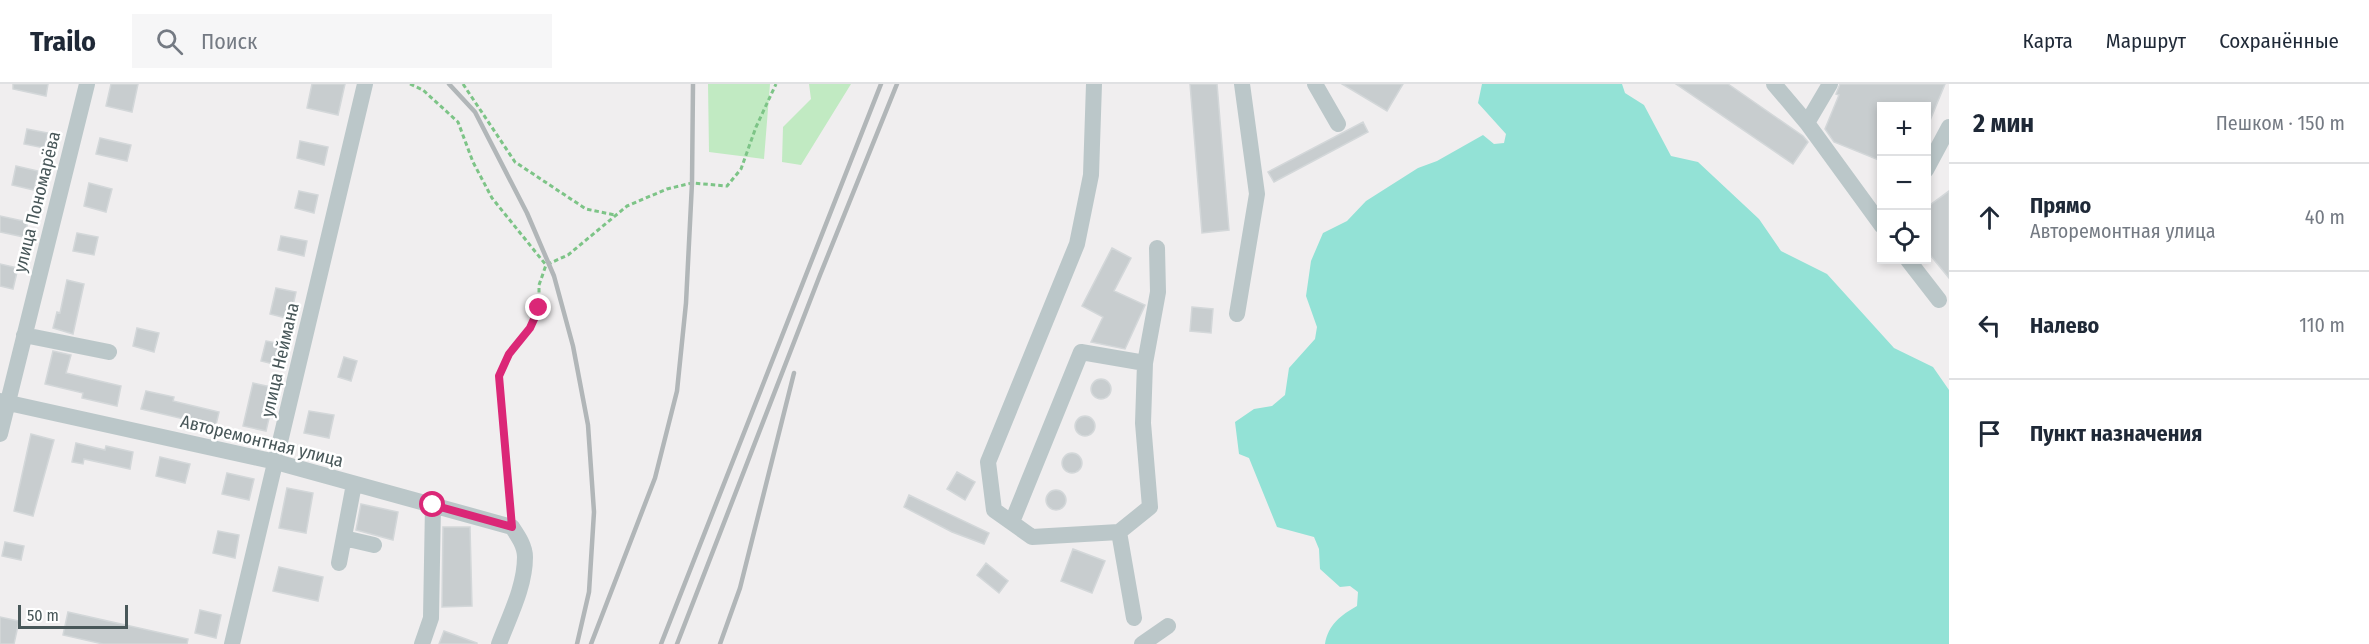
<!DOCTYPE html>
<html lang="ru">
<meta charset="utf-8">
<style>
body{margin:0;font-family:"Fira Sans Condensed",sans-serif;background:#f6f6f7;color:#1f2937}
.controls{position:absolute;right:18px;top:18px;display:grid;overflow:hidden;border-radius:0px;box-shadow:0 3px 9px #0003}
.controls button{width:54px;height:54px;display:grid;place-items:center;padding:0;border:0;border-bottom:2px solid #e0e1e3;background:#fff;color:#1f2937;font:30px sans-serif}
.scale{position:absolute;left:18px;bottom:15px;width:110px;box-sizing:border-box;padding-left:6px;border:3px solid #485759;border-top:0;font-size:16px;line-height:21px;white-space:nowrap;color:#485759;-webkit-text-stroke:4px #fff;paint-order:stroke}
.stop{position:absolute;width:18px;height:18px;margin:-14px;border:4px solid #db2777;border-radius:50%;background:#fff}
.stop.end{background:#db2777;border-color:#fff;box-shadow:0 2px 6px #0008}
.list{margin:0;padding:0;list-style:none}
h2{display:flex;justify-content:space-between;align-items:center;height:78px;margin:0;padding:0 24px;font-size:26px}
h2 small{font-size:20px;font-weight:400;color:#747a83}
.list li{display:grid;grid-template-columns:39px 1fr auto;gap:18px;align-items:center;box-sizing:border-box;height:108px;padding:0 24px;border-top:2px solid #e0e1e3}
.list b{display:block;font-size:22px;white-space:nowrap}
.list p{margin:0;font-size:20px;white-space:nowrap;color:#747a83}
.list em{font-size:20px;font-style:normal;color:#747a83}
.icon{flex:none;width:33px;height:33px;fill:none;stroke:currentColor;stroke-width:2;stroke-linecap:round;stroke-linejoin:round}
.map{position:relative;flex:none;width:1949px;height:560px;overflow:hidden}
header{display:flex;align-items:center;gap:36px;box-sizing:border-box;height:84px;padding:0 30px;background:#fff;border-bottom:2px solid #e0e1e3}
header strong{font-size:28px}
nav{display:flex;gap:33px;margin-inline-start:auto;font-size:21px}
.search{width:420px;height:54px;background:#f6f6f7;display:flex;align-items:center;gap:15px;box-sizing:border-box;padding:0 21px;border-radius:0px;color:#747a83;font-size:22px}
main{display:flex}
aside{flex:1;background:#fff}
.map>svg:first-child{display:block}
.green{fill:#c1eac2}
.water{fill:#93e2d6}
.building{fill:#c8cdcf;stroke:#d3d7d9;stroke-width:1.5}
.lines{fill:none;stroke-linecap:round;stroke-linejoin:round}
.path{stroke:#7dc487;stroke-width:3;stroke-dasharray:4.5 3;stroke-linecap:butt}
.minor{stroke:#bbc7c9;stroke-width:16}
.rail{stroke:#b1b6b8;stroke-width:4.5}
.route{stroke:#db2777;stroke-width:8}
.labels{text-anchor:middle;dominant-baseline:central;stroke-width:5;stroke-linejoin:round;paint-order:stroke}
.street-label{font-size:18px;fill:#485759;stroke:#fff}
</style>
<header>
<strong>Trailo</strong>
<div class="search"><svg class="icon" aria-label="search" viewBox="0 0 24 24"><circle cx="10" cy="10" r="6"/><path d="M15 15l6 6"/></svg>Поиск</div>
<nav><a>Карта</a><a>Маршрут</a><a>Сохранённые</a></nav>
</header>
<main>
<div class="map">
<svg width="1949" height="560" viewBox="0 0 1949 560">
<rect width="100%" height="100%" fill="#f0eeef"/>
<!-- green -->
<path class="green" d="M708 0H770L764 75 709 68Z
M809 0H851L801 81 782 78 783 43 811 15Z"/>
<!-- water -->
<path class="water" d="M1482 0H1622L1625 9 1644 21 1671 72 1698 78 1759 135 1781 167 1827 190 1894 264 1933 283 1949 306V560H1325C1328 541 1341 531 1357 522L1358 508 1350 502 1340 503 1320 485 1319 465 1314 453 1277 443 1249 374 1239 370 1235 338 1254 325 1272 322 1285 311 1289 284 1315 255 1317 243 1306 212 1311 177 1323 149 1347 137 1366 117 1418 84 1437 77 1483 51 1494 60 1504 59 1506 50 1478 19Z"/>
<!-- building -->
<path class="building" d="M13 0H48L46 12 13 5Z
M111 0H138L132 28 106 22Z
M312 0H345L338 31 307 24Z
M1190 0H1217L1229 146 1202 149Z
M1342 0H1403L1387 27Z
M1676 0H1728L1803 52 1808 58 1793 80Z
M1840 0H1945L1927 44 1926 22H1881V77L1834 58 1825 45 1839 11 1836 10Z
M1363 38 1368 48 1274 98 1268 88Z
M27 45 48 49 44 64 24 60Z
M100 54 131 61 127 77 96 70Z
M300 57 328 63 324 81 297 74Z
M16 82 38 87 34 106 12 101Z
M89 99 112 105 106 128 84 122Z
M299 107 318 111 314 129 295 124Z
M1949 107V194L1926 166V124Z
M0 132 28 138 24 153 0 148Z
M77 149 98 153 94 171 73 167Z
M281 152 307 157 304 172 278 166Z
M1112 164 1131 174 1114 207 1145 221 1125 265 1091 258 1103 233 1082 222Z
M0 180 18 184 13 205 0 202Z
M67 196 84 200 73 250 53 244 57 228 60 229Z
M276 204 296 208 290 235 270 230Z
M1192 223 1213 225 1211 249 1190 247Z
M137 244 159 249 154 268 133 262Z
M266 257 287 261 282 282 261 277Z
M53 267 71 271 66 289 121 302 117 322 82 314 83 309 45 300Z
M344 273 357 277 351 297 338 293Z
M1091 305a10 10 0 1 1 20 0a10 10 0 1 1-20 0Z
M253 299 276 304 266 347 243 342Z
M146 307 174 313 173 317 219 328 215 345 184 338V335L141 325Z
M309 327 334 331 329 354 304 349Z
M1075 342a10 10 0 1 1 20 0a10 10 0 1 1-20 0Z
M31 350 54 356 33 432 14 427Z
M76 359 105 366 106 362 133 368 130 385 84 375 83 380 72 378Z
M1062 379a10 10 0 1 1 20 0a10 10 0 1 1-20 0Z
M160 373 190 380 185 399 156 392Z
M957 388 975 398 965 416 947 405Z
M227 389 254 395 249 416 222 410Z
M287 404 313 409 306 449 279 444Z
M1046 416a10 10 0 1 1 20 0a10 10 0 1 1-20 0Z
M909 411 989 449 984 460 952 448 904 423Z
M361 420 398 428 393 456 356 446Z
M443 443H470L472 522 442 523Z
M218 447 239 451 235 474 213 469Z
M5 458 24 462 21 476 2 472Z
M1073 465 1105 477 1092 509 1061 497Z
M986 479 1008 497 999 509 977 491Z
M279 483 323 493 318 517 273 507Z
M200 526 221 531 216 554 195 549Z
M68 528 188 555 187 560H103L63 551Z
M0 533 19 537 14 560H0Z
M444 547 477 559V560H439Z"/>
<g class="lines">
<!-- path -->
<path class="path" d="M410 0 423 6 458 38 473 78 492 114 546 181
M463 0 515 78 586 125 615 131
M511 429 499 292 509 270 530 244 539 223V201L546 181 568 171 627 122 667 105 692 99 727 102 741 85 756 43 776 0"/>
<!-- minor -->
<path class="minor" d="M1094 0 1091 91 1077 160 988 378 994 426 1032 453 1119 448 1150 423 1143 339 1145 279 1158 208 1157 164
M1315 0 1338 40
M1774 0 1807 39 1882 142
M1807 39 1830 0
M1926 86 1949 43
M1908 176 1939 216
M1237 230 1257 110 1242 0
M24 251 109 268
M0 317 276 378 512 443C518 452 525 462 525 473 525 503 509 533 499 560
M0 350 87 0
M1012 438 1081 268 1145 279
M1119 448 1134 534
M344 454 374 461
M339 479 354 400
M232 560 365 0
M422 560 431 534 433 421
M1142 560 1168 542"/>
<!-- rail -->
<path class="rail" d="M449 0 475 28 527 129 554 192 573 262 588 341 594 428 589 508 577 560
M591 560 655 394 677 307 686 219 692 99 693 0
M661 560 881 0
M677 560 820 191 897 0
M720 560 740 504 794 289"/>
</g>
<g class="lines">
<!-- route -->
<path class="route" d="M433 421 512 443 499 292 509 270 530 244 539 224"/>
</g>
<g class="labels">
<!-- street labels -->
<g class="street-label">
<text transform="translate(37 118) rotate(-76)">улица Пономарёва</text>
<text transform="translate(280 276) rotate(-77)">улица Неймана</text>
<text transform="translate(262 357) rotate(14)">Авторемонтная улица</text>
</g>
</g>
</svg>
<div class="controls">
<button>+</button>
<button>−</button>
<button><svg class="icon" aria-label="locate" viewBox="0 0 24 24"><circle cx="12" cy="12" r="6"/><path d="M12 2v4M12 18v4M2 12h4M18 12h4"/></svg></button>
</div>
<div class="scale">50 m</div>
<div class="stop" style="left:433px;top:421px"></div>
<div class="stop end" style="left:539px;top:224px"></div>
</div>
<aside>
<h2>2 мин<small>Пешком · 150 m</small></h2>
<ul class="list">
<li><svg class="icon" aria-label="ahead" viewBox="0 0 24 24"><path d="M12 20V5M6 11l6-6 6 6"/></svg><div><b>Прямо</b><p>Авторемонтная улица</p></div><em>40 m</em></li>
<li><svg class="icon" aria-label="left" viewBox="0 0 24 24"><path d="M17 20v-9H6M10 6l-5 5 5 5"/></svg><div><b>Налево</b></div><em>110 m</em></li>
<li><svg class="icon" aria-label="arrive" viewBox="0 0 24 24"><path d="M6 21V4h12l-3 4 3 4H6"/></svg><div><b>Пункт назначения</b></div></li>
</ul>
</aside>
</main>
